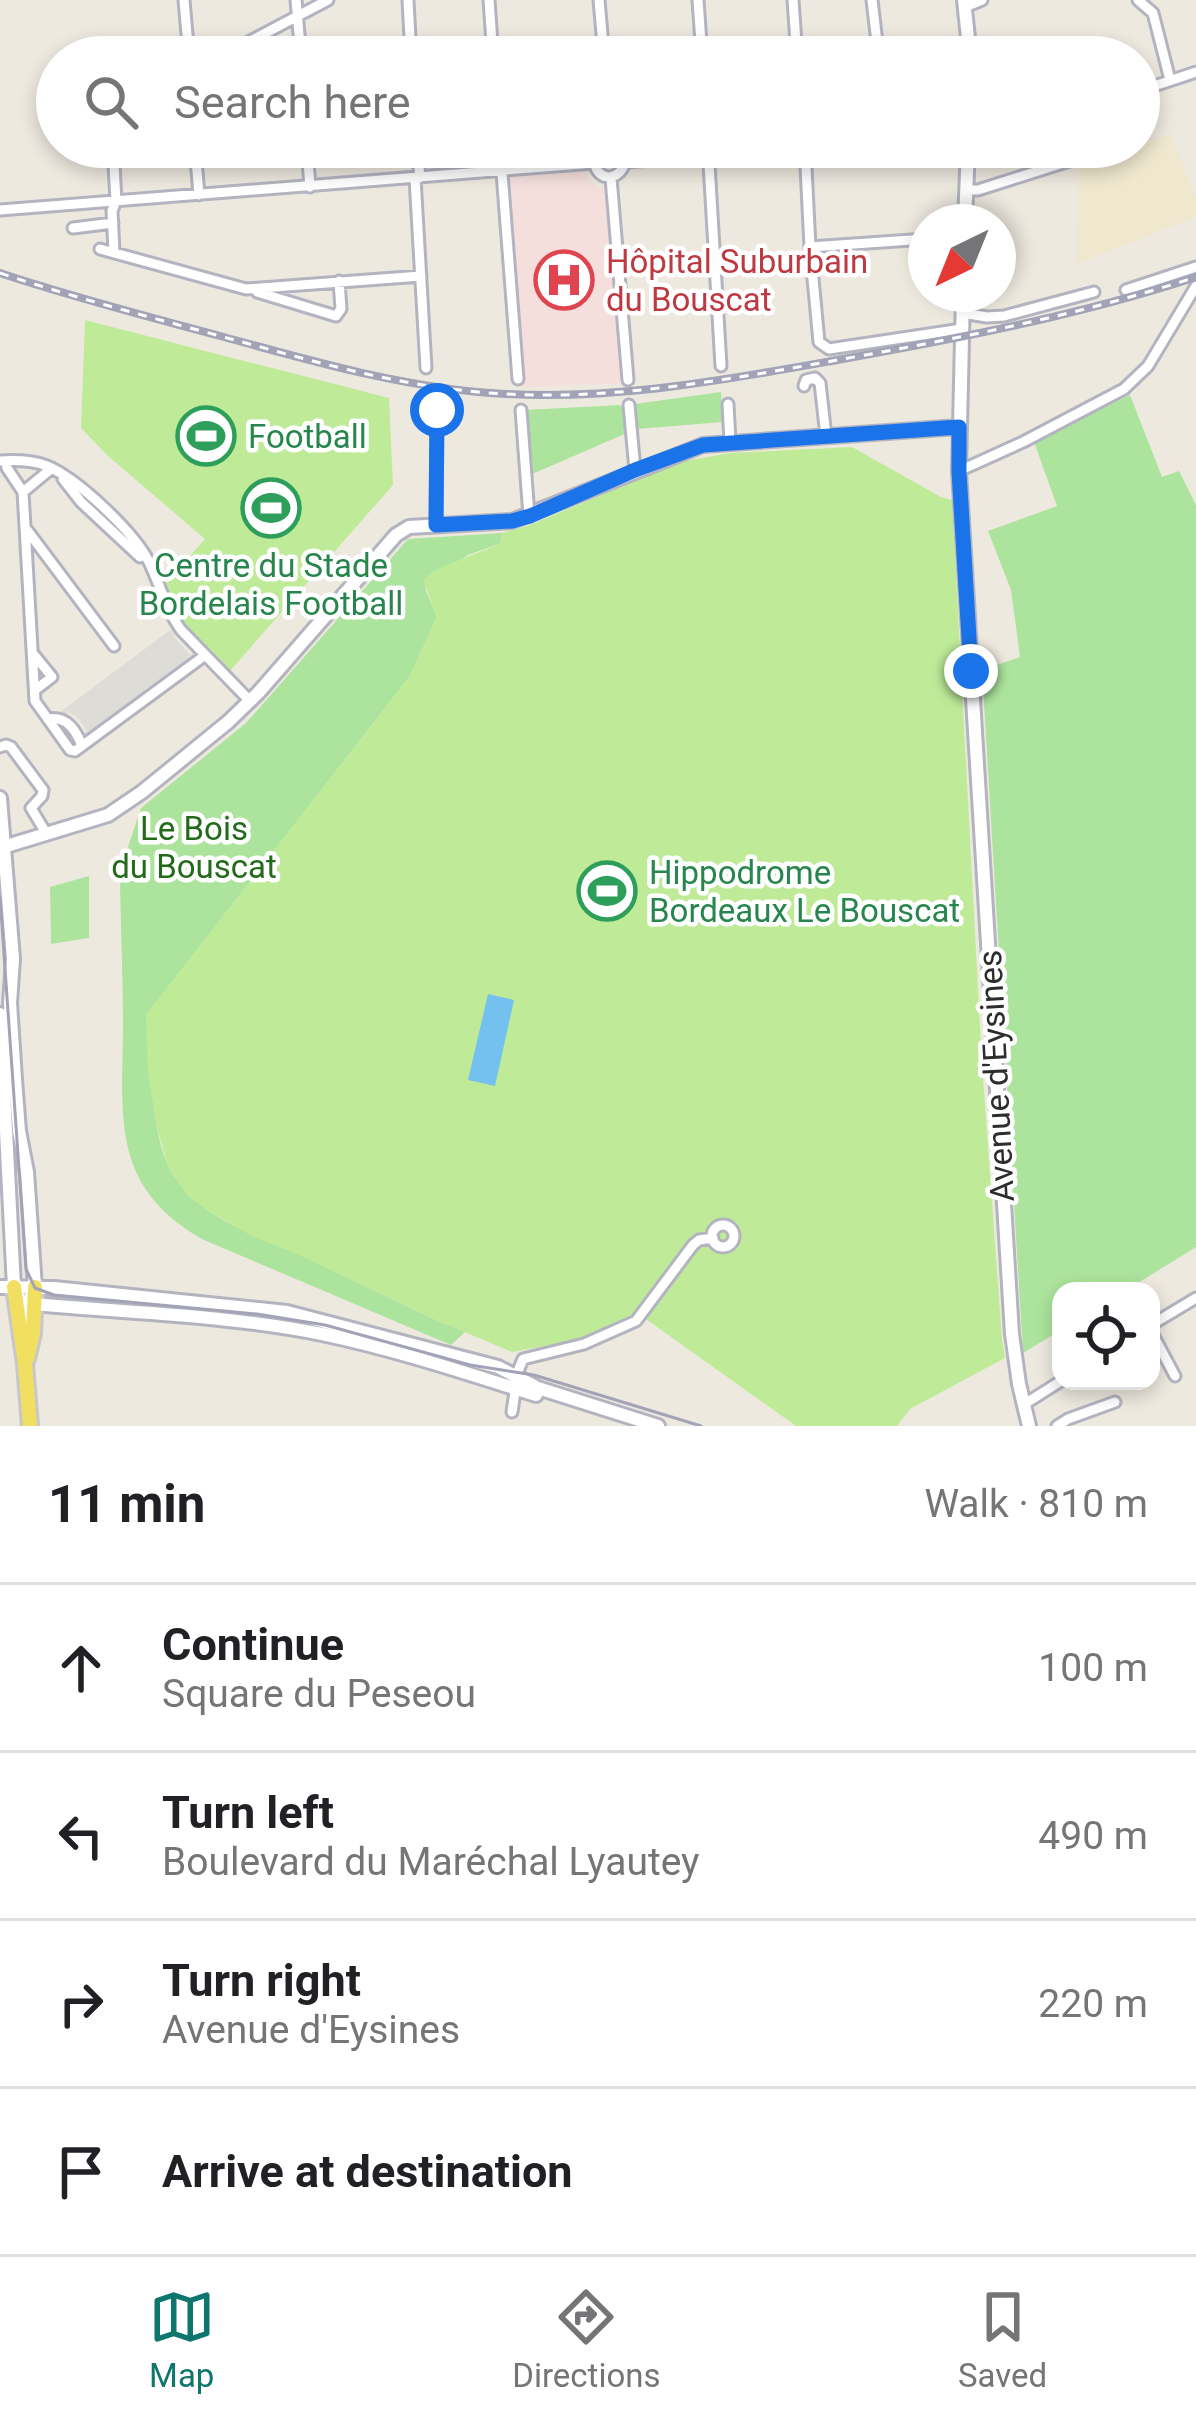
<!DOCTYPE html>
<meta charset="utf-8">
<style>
body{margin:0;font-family:Roboto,sans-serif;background:#f2f2f2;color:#202124}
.controls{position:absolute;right:36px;bottom:36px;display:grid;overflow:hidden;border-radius:24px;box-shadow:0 6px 18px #0003}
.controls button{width:108px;height:108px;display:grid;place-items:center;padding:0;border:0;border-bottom:3px solid #e0e0e0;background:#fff;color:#202124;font:60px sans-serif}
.compass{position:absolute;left:908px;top:204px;width:108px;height:108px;border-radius:50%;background:#fff;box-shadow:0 6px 18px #0003;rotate:223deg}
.stop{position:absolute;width:36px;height:36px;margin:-27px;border:9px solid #1a73e8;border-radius:50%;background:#fff}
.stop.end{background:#1a73e8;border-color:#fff;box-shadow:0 3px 12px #0008}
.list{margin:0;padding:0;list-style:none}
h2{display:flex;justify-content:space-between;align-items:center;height:156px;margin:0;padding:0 48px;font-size:51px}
h2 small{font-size:39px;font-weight:400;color:#757577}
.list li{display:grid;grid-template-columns:78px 1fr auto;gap:36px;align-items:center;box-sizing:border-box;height:168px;padding:0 48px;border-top:3px solid #e0e0e0}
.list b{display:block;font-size:45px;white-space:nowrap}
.list p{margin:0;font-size:39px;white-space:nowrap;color:#757577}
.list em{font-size:39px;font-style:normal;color:#757577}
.icon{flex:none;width:66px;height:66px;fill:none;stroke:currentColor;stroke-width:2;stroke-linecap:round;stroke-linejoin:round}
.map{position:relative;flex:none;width:1196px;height:1426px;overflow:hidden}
.search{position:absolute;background:#fff;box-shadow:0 6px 18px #0003;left:36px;right:36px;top:36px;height:132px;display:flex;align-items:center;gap:30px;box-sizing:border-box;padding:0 42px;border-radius:66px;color:#757577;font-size:45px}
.sheet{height:828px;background:#fff}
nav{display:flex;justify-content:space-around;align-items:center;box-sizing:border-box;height:168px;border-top:3px solid #e0e0e0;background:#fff;font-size:33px;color:#757577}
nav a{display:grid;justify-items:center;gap:6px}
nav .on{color:#0f766e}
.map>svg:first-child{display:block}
.education{fill:#efe8cf}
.medical{fill:#f4dfdd}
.green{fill:#ade49d}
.pitch{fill:#bfeb99}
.plaza{fill:#dedcd6}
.water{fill:#74c1ef}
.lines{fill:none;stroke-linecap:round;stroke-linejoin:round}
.street-casing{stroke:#b3b4c0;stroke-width:15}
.secondary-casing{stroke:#b3b4c0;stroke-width:18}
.primary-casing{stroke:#c8c8c8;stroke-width:20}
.street{stroke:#fff;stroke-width:9}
.secondary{stroke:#fff;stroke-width:12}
.primary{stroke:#f1df62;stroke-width:14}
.tram{stroke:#a2a3b7;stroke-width:3}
.rail-casing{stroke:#a2a3b7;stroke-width:8}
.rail{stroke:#fff;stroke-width:3;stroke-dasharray:9;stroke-linecap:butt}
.route{stroke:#1a73e8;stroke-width:15}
.labels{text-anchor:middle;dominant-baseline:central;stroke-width:9;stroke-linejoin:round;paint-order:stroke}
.health-label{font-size:33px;fill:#be3a42;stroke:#fff;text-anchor:start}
.leisure-label{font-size:33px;fill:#27864d;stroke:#fff;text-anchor:start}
.park-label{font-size:33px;fill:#236b1b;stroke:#fff}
.street-label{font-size:33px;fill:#2d2d2d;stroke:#fff}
</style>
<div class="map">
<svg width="1196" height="1426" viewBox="0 0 1196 1426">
<rect width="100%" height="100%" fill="#eee9df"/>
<!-- education -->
<path class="education" d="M1171 134 1196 199V217L1076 264 1079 163 1130 147H1139V144Z"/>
<!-- medical -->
<path class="medical" d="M584 171 595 186 608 191 622 383 523 387 506 181 509 177Z"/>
<!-- green -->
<path class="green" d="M721 392 723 422 637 429 635 404Z
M1130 395 1162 477 1179 471 1196 505V1247L1125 1291H1061V1330L1023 1353 982 670 1020 657 1011 590 988 531 1057 506 1034 442Z
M620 405 624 410 627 433 530 475 525 410Z
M502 533 501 543 468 555 425 588 437 617 410 676 147 1014C151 1058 150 1132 170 1169 198 1220 258 1235 307 1258 352 1280 396 1301 441 1322L466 1331 451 1345 204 1240C111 1188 122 1119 123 1027 123 980 121 933 120 887L122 865 141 808 246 723 408 539Z
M89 876V938L51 944 50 887Z"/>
<!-- pitch -->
<path class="pitch" d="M85 320 389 398 393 485 230 671 182 622 165 584 205 539 108 456 81 428Z
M852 447 941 497 952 500 982 1064 1002 1339 1005 1358 910 1409 897 1426H796L636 1312 611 1328 577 1340 512 1352 441 1322 299 1255 254 1237 210 1212 188 1196 168 1167 157 1128 148 1072 146 1015 410 676 437 617 423 580 433 571 501 543 502 533 527 526 684 461 730 453Z"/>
<!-- plaza -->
<path class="plaza" d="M173 628 177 632 173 636 191 655 195 651 196 658 86 740 81 735 87 731 77 717 69 712 65 718 56 715Z"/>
<!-- water -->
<path class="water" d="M488 994 514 1000 495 1086 468 1080Z"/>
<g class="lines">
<!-- street casing -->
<g class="street-casing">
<path id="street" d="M184 0 189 57
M296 0 301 57
M408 0 411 57
M489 0 493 57
M599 0 604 57
M698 0 702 57
M793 0 797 57
M872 0 878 51 884 57 970 53
M1138 0 1153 13 1170 80
M965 7 982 0
M220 57 328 0
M1139 91 1196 72
M113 147 116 201 112 211 114 252
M195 147 199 195
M307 147 310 187
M417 147 420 178
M500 147 518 379
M604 147 594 158C594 181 619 184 625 162
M615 147 623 153 625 162
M708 147 721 366
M805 147 810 247 819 342 829 349 962 329
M625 162 813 147
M415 178 426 368
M611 178 628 380
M966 190H978L1104 150
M0 210 594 163
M73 228 113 223
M810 247 926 239
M100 249 246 289 421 276
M1126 290 1196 267
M257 292 336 316 341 309 339 281
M962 313 987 317 1004 316 1094 292
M804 386 806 380 815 378 820 383 826 436
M728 404 730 442
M629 405 635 470
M521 410 529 516
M0 461C16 460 32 460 47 466 78 479 134 532 149 562 160 585 166 609 181 630L250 701
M6 461 7 468 23 492 35 701 70 750 75 751 204 656
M959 471 1023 442 1124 389 1148 366 1196 286
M63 479 81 502 140 557
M23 492 52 468
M436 525 437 410
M27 530 114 646
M35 690 52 677 35 656
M48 719C67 716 76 730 82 746
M0 747 6 745 11 747 43 790 42 796 31 808 46 833
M712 1236a11 11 0 1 1 22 0a11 11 0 1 1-22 0Z
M17 1292 25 1306 28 1333
M1151 1325 1196 1298
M1151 1331 1175 1376
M1023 1405 1061 1381
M512 1412 518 1371 523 1359 584 1344 636 1321 693 1245 699 1240 713 1238
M1057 1426 1068 1419 1115 1402"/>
</g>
<!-- secondary casing -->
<g class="secondary-casing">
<path id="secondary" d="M964 0 970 57
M965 222 968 147
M963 294 959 471 1012 1334 1019 1384 1029 1426
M0 798 13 959 10 1003 15 1079 19 1131 27 1172 35 1287
M0 848 108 815 142 792 228 722 258 693 396 535 409 527 512 521 703 445 959 427
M0 1014 14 1287
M0 1287 54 1288 287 1312 498 1367 538 1388 658 1426
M29 1299 35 1304C130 1313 228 1315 322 1334 394 1349 466 1373 536 1395"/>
</g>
<!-- primary casing -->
<g class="primary-casing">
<path id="primary" d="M14 1287 25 1364 30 1426
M27 1359 33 1333 35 1287"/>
</g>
<!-- street -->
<use href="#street" class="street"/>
<!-- secondary -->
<use href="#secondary" class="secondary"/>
<!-- primary -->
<use href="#primary" class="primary"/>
<!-- tram -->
<path class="tram" d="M0 897 26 1269 35 1288 54 1295 257 1314 325 1325 470 1365 534 1375 701 1426"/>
<!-- rail casing -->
<g class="rail-casing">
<path id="rail" d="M0 273C72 297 146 316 220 336 305 359 390 384 478 392 598 403 714 382 832 361 955 339 1077 316 1196 277"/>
</g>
<!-- rail -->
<use href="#rail" class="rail"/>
</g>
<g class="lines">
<!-- route -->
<path class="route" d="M437 410 436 525 512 521 530 516 635 470 703 445 959 427V472L971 671"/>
</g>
<!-- icons -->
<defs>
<g id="hospital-ring" transform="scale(3)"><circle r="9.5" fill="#fff" stroke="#e0444e" stroke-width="1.5"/><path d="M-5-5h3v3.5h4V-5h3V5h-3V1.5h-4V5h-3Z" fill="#e0444e"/></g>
<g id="stadium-ring" transform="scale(3)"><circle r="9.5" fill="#fff" stroke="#2e9e5b" stroke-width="1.5"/><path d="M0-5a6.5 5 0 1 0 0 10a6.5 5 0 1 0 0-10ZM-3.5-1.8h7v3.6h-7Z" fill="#2e9e5b"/></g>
</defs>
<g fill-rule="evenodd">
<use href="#hospital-ring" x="564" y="280"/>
<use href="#stadium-ring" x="206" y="436"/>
<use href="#stadium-ring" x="271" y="508"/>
<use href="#stadium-ring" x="607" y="891"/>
</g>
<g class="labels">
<!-- health labels -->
<g class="health-label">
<text x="606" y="261">Hôpital Suburbain<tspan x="606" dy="38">du Bouscat</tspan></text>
</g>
<!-- leisure labels -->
<g class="leisure-label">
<text x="248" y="436">Football</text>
<text x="271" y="565" text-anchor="middle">Centre du Stade<tspan x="271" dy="38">Bordelais Football</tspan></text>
<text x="649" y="872">Hippodrome<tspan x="649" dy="38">Bordeaux Le Bouscat</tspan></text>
</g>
<!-- park labels -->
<g class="park-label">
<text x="194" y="828">Le Bois<tspan x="194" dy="38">du Bouscat</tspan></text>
</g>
<!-- street labels -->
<g class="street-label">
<text transform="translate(996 1076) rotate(-93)">Avenue d'Eysines</text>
</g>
</g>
</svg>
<div class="controls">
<button><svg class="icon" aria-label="locate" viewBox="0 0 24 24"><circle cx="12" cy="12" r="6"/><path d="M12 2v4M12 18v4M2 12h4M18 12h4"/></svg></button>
</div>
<svg class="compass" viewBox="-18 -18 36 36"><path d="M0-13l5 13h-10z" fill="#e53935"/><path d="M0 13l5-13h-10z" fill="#757577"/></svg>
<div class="stop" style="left:437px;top:410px"></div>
<div class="stop end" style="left:971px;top:671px"></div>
<div class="search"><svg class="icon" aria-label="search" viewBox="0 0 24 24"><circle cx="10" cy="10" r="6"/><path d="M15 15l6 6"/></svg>Search here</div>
</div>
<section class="sheet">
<h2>11 min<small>Walk · 810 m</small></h2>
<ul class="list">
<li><svg class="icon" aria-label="ahead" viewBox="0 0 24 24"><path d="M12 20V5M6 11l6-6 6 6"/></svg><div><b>Continue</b><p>Square du Peseou</p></div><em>100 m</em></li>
<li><svg class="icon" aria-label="left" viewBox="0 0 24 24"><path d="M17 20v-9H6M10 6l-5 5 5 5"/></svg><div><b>Turn left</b><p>Boulevard du Maréchal Lyautey</p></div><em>490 m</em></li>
<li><svg class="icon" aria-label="right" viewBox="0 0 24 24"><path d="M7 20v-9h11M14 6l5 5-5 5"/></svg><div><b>Turn right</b><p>Avenue d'Eysines</p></div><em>220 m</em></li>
<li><svg class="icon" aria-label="arrive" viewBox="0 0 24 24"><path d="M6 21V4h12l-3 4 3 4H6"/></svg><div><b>Arrive at destination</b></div></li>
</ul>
</section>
<nav>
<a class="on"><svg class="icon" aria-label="map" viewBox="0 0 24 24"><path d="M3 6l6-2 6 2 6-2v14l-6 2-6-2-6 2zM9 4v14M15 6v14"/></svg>Map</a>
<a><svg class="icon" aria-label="directions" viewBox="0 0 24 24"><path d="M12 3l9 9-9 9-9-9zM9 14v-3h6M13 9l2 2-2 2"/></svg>Directions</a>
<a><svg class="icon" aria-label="saved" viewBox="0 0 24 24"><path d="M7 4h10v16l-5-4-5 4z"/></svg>Saved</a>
</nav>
